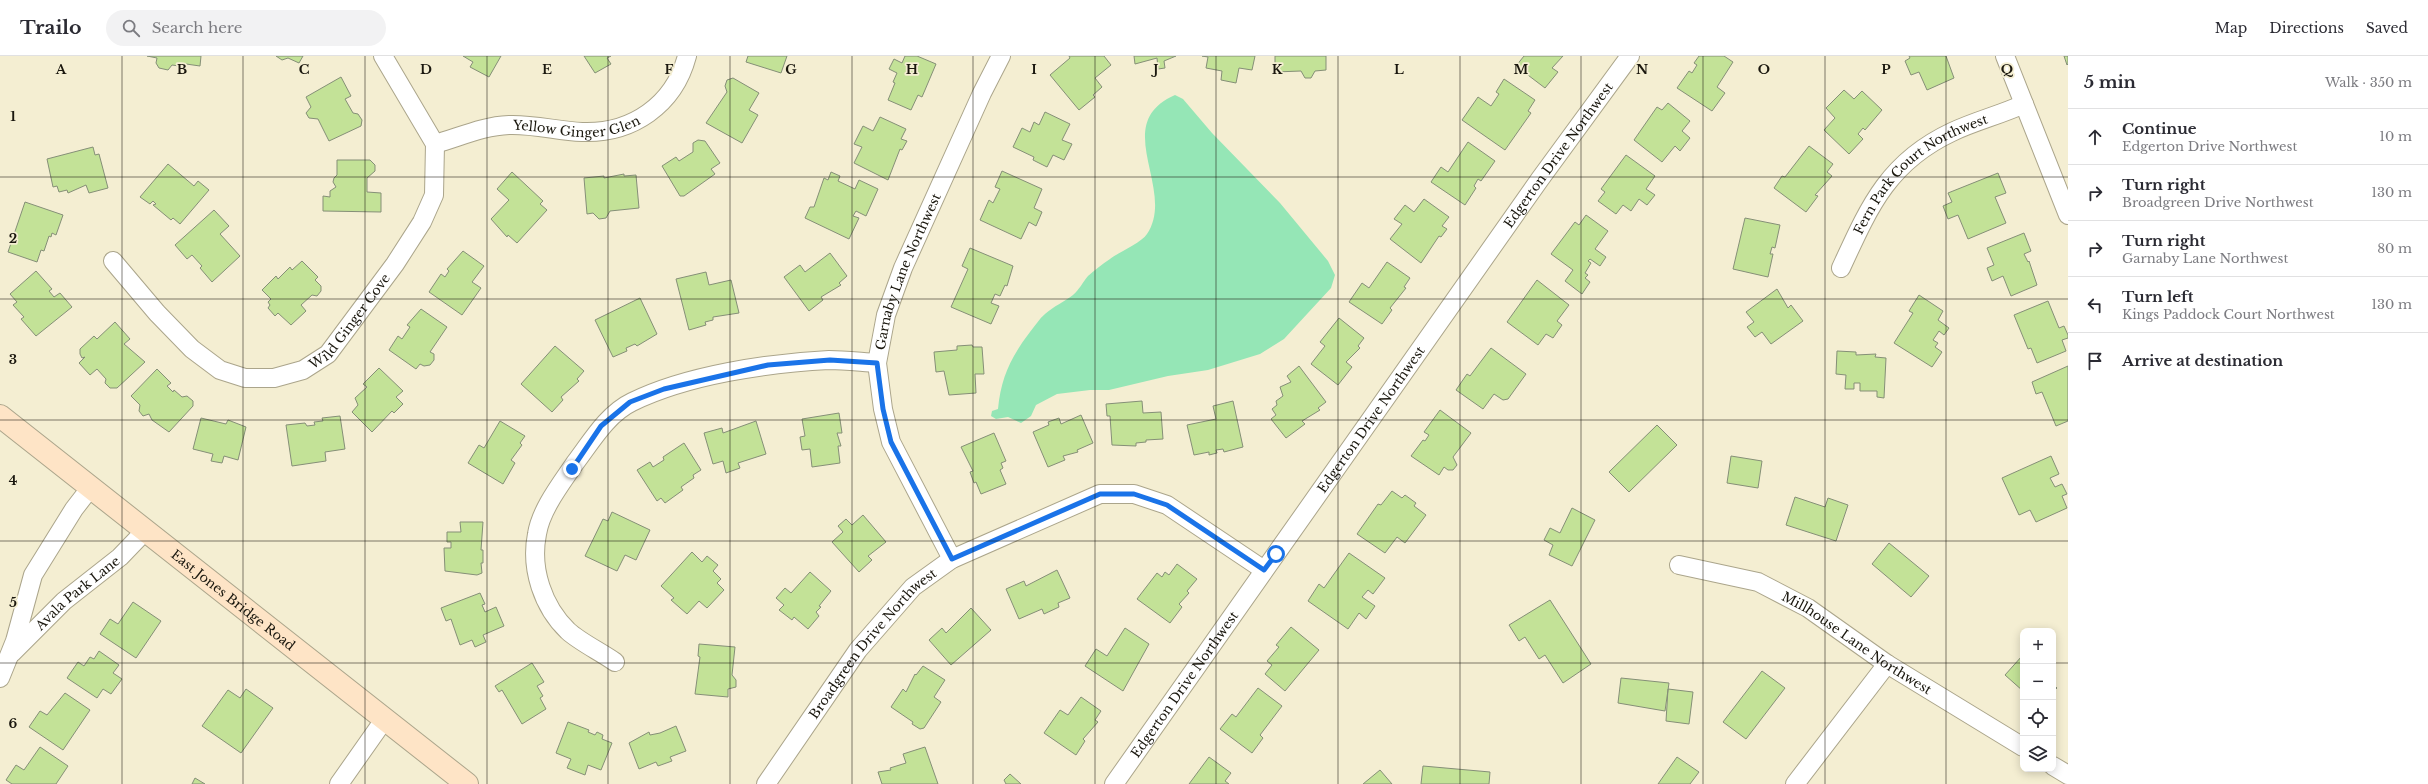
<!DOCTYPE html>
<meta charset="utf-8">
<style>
body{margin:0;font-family:"Libre Baskerville",serif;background:#f2f2f3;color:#2b2b33}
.controls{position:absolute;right:12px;bottom:12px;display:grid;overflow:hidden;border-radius:8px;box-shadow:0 2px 10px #0003}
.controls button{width:36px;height:36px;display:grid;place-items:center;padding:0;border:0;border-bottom:1px solid #e1e1e2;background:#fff;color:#2b2b33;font:20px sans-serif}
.stop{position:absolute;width:12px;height:12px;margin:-9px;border:3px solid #1a73e8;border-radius:50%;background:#fff}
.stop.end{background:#1a73e8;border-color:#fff;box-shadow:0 1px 4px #0008}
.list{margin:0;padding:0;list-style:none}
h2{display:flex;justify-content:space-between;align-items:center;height:52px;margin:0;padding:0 16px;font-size:17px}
h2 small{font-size:13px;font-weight:400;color:#7c7c81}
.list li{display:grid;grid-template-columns:26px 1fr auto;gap:12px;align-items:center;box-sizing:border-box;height:56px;padding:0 16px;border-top:1px solid #e1e1e2}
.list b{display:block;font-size:15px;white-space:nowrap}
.list p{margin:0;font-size:13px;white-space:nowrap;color:#7c7c81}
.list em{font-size:13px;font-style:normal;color:#7c7c81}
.icon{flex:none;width:22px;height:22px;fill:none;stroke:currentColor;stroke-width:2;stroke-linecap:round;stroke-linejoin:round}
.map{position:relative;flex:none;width:2068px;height:728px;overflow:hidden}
header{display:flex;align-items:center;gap:24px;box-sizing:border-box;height:56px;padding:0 20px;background:#fff;border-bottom:1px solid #e1e1e2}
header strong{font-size:19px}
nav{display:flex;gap:22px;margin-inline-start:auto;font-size:14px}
.search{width:280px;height:36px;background:#f2f2f3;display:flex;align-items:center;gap:10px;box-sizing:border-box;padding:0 14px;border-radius:22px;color:#7c7c81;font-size:15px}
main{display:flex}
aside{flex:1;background:#fff}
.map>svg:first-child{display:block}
.water{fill:#95e6b6}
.building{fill:#c3e297;stroke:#858f77}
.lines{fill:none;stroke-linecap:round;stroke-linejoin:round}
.street-casing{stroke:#aba58b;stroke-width:20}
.secondary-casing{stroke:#aba58b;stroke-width:24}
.street{stroke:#fff;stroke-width:18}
.secondary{stroke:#fee4c6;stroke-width:22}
.route{stroke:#1a73e8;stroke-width:5}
.grid{fill:none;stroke:#1a170e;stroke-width:1;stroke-opacity:0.55}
.labels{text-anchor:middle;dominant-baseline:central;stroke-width:3.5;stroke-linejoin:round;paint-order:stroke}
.street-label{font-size:13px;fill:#1a170e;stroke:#f4eed2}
.grid-label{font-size:13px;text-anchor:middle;font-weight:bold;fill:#1a170e;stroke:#f4eed2;stroke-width:3.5;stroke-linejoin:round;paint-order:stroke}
</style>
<header>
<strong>Trailo</strong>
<div class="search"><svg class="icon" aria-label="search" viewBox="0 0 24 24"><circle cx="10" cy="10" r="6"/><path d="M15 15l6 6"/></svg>Search here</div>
<nav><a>Map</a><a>Directions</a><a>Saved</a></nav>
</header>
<main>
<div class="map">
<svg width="2068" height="728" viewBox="0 0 2068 728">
<rect width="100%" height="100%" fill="#f4eed2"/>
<!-- water -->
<path class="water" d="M1175 39 1183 43 1212 77 1280 147 1328 205 1335 219 1331 232 1284 283 1260 298 1208 314 1168 320 1109 334H1090L1057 338 1036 349 1031 360 1021 367 1008 361 996 363 991 360 992 355 998 353C1001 321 1011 301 1030 276 1035 270 1039 263 1045 258 1054 250 1064 246 1073 239 1079 234 1083 226 1088 220 1095 214 1102 208 1110 203 1119 196 1141 187 1147 178 1177 133 1109 68 1175 39Z"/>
<!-- building -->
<path class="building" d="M147 0H201L200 10 186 8V11L172 9 168 14 159 12 156 7 157 2Z
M303 0 299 7 288 2 282 4 276 0Z
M463 0H501L489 21 470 11 473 6Z
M584 0H611L607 2 611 8 595 17Z
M748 0H787L781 17 746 6Z
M905 0H917L936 8 922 41 918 39 911 54 888 44 895 27 893 26 897 17 889 13 894 3 902 7Z
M1069 0H1104L1111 9 1095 22 1102 31 1093 39 1095 41 1079 54 1050 19 1070 2Z
M1134 0H1176L1164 5 1165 12 1158 13 1157 2 1135 8Z
M1202 0H1255L1252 14 1239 12 1236 27 1221 24 1222 15 1206 12 1208 1Z
M1275 0H1326V14L1315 15 1311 22H1305L1301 15 1275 16Z
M1524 0H1563L1552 12 1558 16 1545 32 1516 10Z
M1699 0H1724L1733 6 1717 31 1725 37 1712 55 1677 32 1689 15 1692 17 1697 9 1694 7Z
M1909 0H1946L1954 22 1927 34 1919 16 1911 19 1905 5 1910 2Z
M2064 0H2068V8L2067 9Z
M341 21 351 40 345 43 353 57 358 58 362 64 361 70 329 85 318 63 309 62 306 57 311 51 306 41Z
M733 22 759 37 749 54 758 59 742 87 706 67 727 36 725 30 727 24Z
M1504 23 1535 44 1528 55 1531 57 1505 94 1462 64 1478 41 1491 50 1499 38 1496 36Z
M1844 34 1854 43 1862 35 1882 54 1865 74 1863 72 1858 78 1863 83 1849 98 1824 74 1835 62 1826 52Z
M1668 47 1690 65 1682 75 1690 82 1680 95 1675 90 1662 106 1634 84 1657 51 1662 54Z
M1045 56 1070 68 1062 84 1072 88 1064 104 1053 99 1047 111 1033 104 1034 101 1013 91 1022 72 1030 76 1034 66 1039 69Z
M880 61 906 73 901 83 907 85 902 94 900 93 888 124 854 107 862 91 854 88 863 70 873 75Z
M698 84 705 85 720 107 711 113 715 118 684 140H680L662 110 676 101 679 105 693 96V87Z
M1468 86 1495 105 1481 125 1478 123 1474 130 1476 132 1465 149 1431 126 1441 111 1448 116Z
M1809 90 1833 108 1827 116 1832 120 1815 139 1818 140 1806 156 1774 132 1782 120 1785 121Z
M93 91 95 99 99 98 108 132 89 137 86 129 68 137 67 134 59 136 57 130 53 131 47 103Z
M1626 99 1655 120 1646 133 1655 139 1647 149 1639 143 1631 155 1623 149 1616 158 1598 145 1605 136 1601 133Z
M337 104H370L375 109V115L367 122V136L381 137V156L323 155V140L330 141V135L336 131 333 126 334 122 337 119Z
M168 108 194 130 198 125 209 134 180 168 173 162 171 164 153 149 156 148 153 145 150 148 140 141Z
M1002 115 1042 133 1034 152 1042 156 1036 170 1029 166 1021 183 980 164 989 144 993 147 1000 133 995 131Z
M512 116 543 145 540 148 547 154 517 187 508 179 507 181 491 163 509 144 497 133Z
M831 116 840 120 838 125 855 133 859 124 878 133 866 160 856 155 853 160 859 162 849 183 805 162 810 151H814L824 122 828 124Z
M1998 117 2006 137 1995 141 2006 167 1968 183 1958 159 1948 163 1943 150 1952 146 1948 137Z
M624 118V120L636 119 639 152 610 155 606 162 599 163 593 157 587 158 584 122 604 120V122Z
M1424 143 1449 161 1442 170 1447 173 1441 181 1439 180 1421 207 1390 183 1402 168 1394 163 1405 149 1414 156Z
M25 146 63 159 56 179 52 177 51 181 49 180 44 195 41 194 37 206 8 196Z
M214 154 229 170 220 178 240 200 212 226 200 212 202 210 192 199 187 203 175 189Z
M1586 159 1608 175 1595 193 1606 201 1600 210 1590 203 1588 205 1591 207 1585 217 1588 219 1585 222 1590 226 1582 238 1565 225 1573 214 1551 198 1575 166 1579 169Z
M1745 162 1780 169 1775 192 1772 191 1770 198H1773L1768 221 1733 213Z
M2024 177 2031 195 2024 198 2028 206 2029 205 2037 229 2011 240 2003 220 1992 225 1987 212 1994 209 1987 192Z
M970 192 1013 210 1007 230 1005 229 1000 240 995 238 991 247 999 250 991 268 951 251 968 213 962 210Z
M463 195 484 210 472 226 481 232 462 259 429 236 441 218 445 221 449 215 447 213Z
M830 197 847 220 839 227 841 229 821 241 823 244 809 255 784 221 800 209 805 216Z
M302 205 318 221 315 224 321 230V235L317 240 312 239 301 249 306 255 291 269 278 257 275 260 268 252 270 249 268 246 271 243 262 234 276 220 278 223 290 211 292 214Z
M1387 206 1410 222 1404 231 1406 232 1390 252 1392 254 1382 268 1349 246 1362 227 1369 232Z
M36 215 52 233 49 235 54 241 60 237 72 251 36 280 21 263 24 261 13 249 17 246 10 238Z
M706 216 709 229 731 224 739 257 713 261V264L705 266 706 269 689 274 676 223Z
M1537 224 1569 249 1557 265 1562 269 1553 282 1546 278 1538 289 1507 266Z
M1777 233 1788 252 1791 249 1803 265 1771 288 1762 276 1755 281 1747 271 1754 266 1746 256Z
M1919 239 1943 255 1938 264 1949 272 1944 279 1939 275 1933 284 1938 287 1935 291 1942 296 1932 311 1894 287 1913 257 1909 255Z
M640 242 657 278 637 290 635 288 626 292 627 295 613 301 595 264Z
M2048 245 2059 272 2064 270 2068 279V282L2062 284 2066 295 2037 307 2031 292 2028 293 2014 259Z
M421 253 447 271 430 296 434 298V304L430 309 424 310 420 308 416 313 389 294 398 280 402 283 410 271 407 269Z
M1339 262 1364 282 1358 290 1360 292 1346 306 1352 311 1338 329 1311 308 1325 290 1320 286Z
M115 266 130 283 124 288 145 306 117 332H110L105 327 106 323 97 313 90 319 79 307 85 301 82 302 80 298V293L94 280 97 283Z
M972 289 973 291H982L984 318H975L976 337 949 339 944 315 936 316 934 296 957 294V290Z
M555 290 584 315 577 323 579 325 561 341 563 344 552 356 521 328Z
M1491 292 1526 318 1508 343 1503 344 1494 338 1483 353 1456 334 1467 318 1470 320Z
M1837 295 1856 296V299L1876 298 1875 301 1886 302 1884 342 1877 341V335H1860V327H1854V333H1845L1846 319 1836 318Z
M1299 310 1326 346 1318 352 1320 354 1302 365 1305 368 1286 382 1271 363 1276 359 1272 353 1277 349 1276 345 1283 340 1280 331 1291 326 1287 320Z
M2068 310V365L2056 370 2042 336 2036 338 2032 326Z
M379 312 403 335 396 341 403 348 394 357 392 355 372 376 352 356 358 349 355 342 367 331 363 328Z
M157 313 171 327 167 330 173 336 174 334 182 341 187 340 193 345V350L169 376 152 364 149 358 143 360 139 355 140 349 131 340Z
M1142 345 1143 357 1161 356 1163 383 1146 384V386L1136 387V390L1112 389 1110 360H1107L1106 348Z
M1233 345 1243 391 1224 396 1223 393 1216 394 1217 397 1209 399V396L1194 399 1187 369 1216 363 1213 350Z
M1440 354 1471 377 1453 401 1457 409 1453 414H1448L1444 411 1439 419 1411 400 1423 384 1425 385 1429 379 1424 376Z
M839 357 842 377H837L841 390H838L840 407 812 411 810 393 802 394 800 381 805 380 802 363Z
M1081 359 1093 387 1077 394 1078 396 1063 400 1065 404 1048 411 1033 376 1049 369 1048 366 1059 362 1061 368Z
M340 360 345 393 325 396 326 405 292 410 286 369 305 367 307 370 315 369 314 366 323 365 322 362Z
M201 362 226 368 228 364 246 371 238 404 224 400 222 407 211 405 213 398 193 393Z
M500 365 525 380 520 387 522 389 511 404 515 407 503 428 468 407 479 389 484 392Z
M756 365 766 398 738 407 740 412 726 417 723 405 713 408 704 377 722 372 723 377Z
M1657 369 1677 389 1629 436 1609 416Z
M994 377 1006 405 1001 407 1003 412 1000 414 1006 428 981 438 976 426 974 427 970 416 973 415 961 391Z
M684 387 701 414 693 419 694 422 681 431 683 434 665 447 661 442 657 445 637 414 650 406 653 411 664 404 663 401Z
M1731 400 1762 405 1758 432 1727 427Z
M2051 400 2059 418 2050 422 2055 431 2062 428 2067 438 2062 440 2067 452 2036 466 2030 454 2019 459 2002 422Z
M1392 435 1402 442 1405 439 1416 447 1414 450 1426 459 1405 487 1397 481 1385 497 1357 478 1378 448 1381 449Z
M1795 441 1825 451 1828 442 1848 449 1836 485 1786 469Z
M1572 452 1595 464 1572 510 1549 499 1553 489 1544 484 1550 472 1560 477Z
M612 456 650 474 636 504 625 499 617 515 585 500 603 463 608 465Z
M863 459 886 486 868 500 872 504 859 516 832 486 843 476 838 470 846 463 852 469Z
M460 466H483L481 494H483V507H481L482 517 477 519 445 515 444 492H451V486H447V476H461Z
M1889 487 1929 520 1911 541 1872 508Z
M692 496 702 506 707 500 718 509 713 515 721 523 717 527 724 534 707 552 699 545 687 558 671 544 674 542 661 530Z
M1349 497 1385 522 1373 538 1368 534 1362 541 1375 550 1366 563 1359 557 1348 573 1308 545 1319 528 1324 532Z
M1177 508 1197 523 1187 535 1189 537 1179 548 1182 551 1170 567 1137 543 1157 517 1162 521 1165 516 1169 519Z
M1057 514 1070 542 1058 547 1059 551 1044 558 1042 553 1019 563 1006 533 1024 525 1026 530Z
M810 516 831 535 819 550 821 551 816 556 819 560 808 573 794 561 792 564 779 554 784 549 776 542 785 532 791 537Z
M480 537 485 548 482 549 485 556 496 551 504 570 483 579 486 586 475 591 472 584 460 589 451 563 446 565 441 552Z
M1550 544 1591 608 1563 627 1545 599 1539 603 1525 581 1519 585 1509 569Z
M133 546 161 565 136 602 100 578 110 563 118 568Z
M971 552 991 574 951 609 929 584 942 572 946 577Z
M1291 571 1319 594 1285 635 1265 618 1272 609 1267 605 1279 591 1276 589Z
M1125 572 1149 588 1123 635 1085 610 1096 593 1107 600Z
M699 588 735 591 732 619 736 624V631L728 633V641L695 638 700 601 698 600Z
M99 595 119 609 113 617 122 623 111 638 103 633 97 642 67 622 78 606 84 610 90 601 94 603Z
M2022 600 2023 601V635L2005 619Z
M532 607 544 626 537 630 543 640 540 642 546 653 522 668 502 634 499 636 495 630Z
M923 610 945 624 934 641 941 646 924 672 920 673 912 668 913 666 891 651 903 633 906 636 915 618 916 619Z
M1762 615 1785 632 1746 683 1723 666Z
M1621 622 1669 627 1665 655 1618 647Z
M2053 628 2057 632 2053 636Z
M1258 632 1282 650 1260 679 1263 682 1252 697 1220 673 1232 658 1236 661Z
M246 633 273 652 241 697 202 670 228 634 240 642Z
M1668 633 1693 636 1689 668 1666 665Z
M65 637 90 654 63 694 29 671 40 655 47 659Z
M1081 641 1101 655 1095 664 1098 666 1083 683 1085 685 1076 699 1044 677 1060 654 1068 659Z
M568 666 589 674 588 676 595 679 597 676 603 679 602 683 612 687 601 714 588 709 585 719 567 712 571 703 556 697Z
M676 670 686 695 670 701 672 705 658 710 656 706 639 713 629 687 649 676 650 679 660 677Z
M40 691 68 710 56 728H12L6 724 16 709 24 714Z
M925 691 938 728H882L878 716 891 714 890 712 906 707 903 698Z
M1209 701 1231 717 1225 725 1229 728H1189Z
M1677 701 1699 716 1690 728H1658Z
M1423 710 1490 716 1489 728H1421Z
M1380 714 1392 728H1363Z
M1010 718 1021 728H1006L1004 724Z
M195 722 205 728H192Z"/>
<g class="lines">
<!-- street casing -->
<g class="street-casing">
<g id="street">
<path d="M2005 0 2068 159"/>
<path id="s1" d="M435 88C460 81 483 70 509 69 533 68 558 75 582 76 632 78 674 49 687 0"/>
<path id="s2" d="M113 205 157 257 192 293 220 314 245 322H274L303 314 328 298 395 208 422 166 434 139 435 88 383 0"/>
<path id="s3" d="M1841 212C1869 151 1888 106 1952 76 1975 65 2000 59 2024 48"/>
<path id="s4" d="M952 503 891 386 883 353 877 307 886 259 903 212 982 37 1001 0"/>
<path id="s5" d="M1679 509 1758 526 1808 552 1887 608 2023 691"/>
<path id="s6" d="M12 597 64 545 120 501 145 475"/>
<path d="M615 606C601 596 580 586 568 575 543 551 530 513 537 478 541 453 561 428 575 407 591 386 607 358 632 346 687 319 768 307 829 304 844 304 861 306 877 307"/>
<path d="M0 622 15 585 33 519 74 453 91 431"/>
<path d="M2053 710 2068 719"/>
<path d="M339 728 384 664"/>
<path id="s7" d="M766 728 858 594 913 531 952 503 1100 438H1134L1167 449 1264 514"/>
<path id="s8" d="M1114 728 1540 123 1630 0"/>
<path d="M1795 728 1887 608"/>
</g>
</g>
<!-- secondary casing -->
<g class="secondary-casing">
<g id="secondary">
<path id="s9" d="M0 360 467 728"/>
</g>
</g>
<!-- street -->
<use href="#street" class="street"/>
<!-- secondary -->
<use href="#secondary" class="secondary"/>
</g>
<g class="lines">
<!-- route -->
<path class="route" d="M572 413 601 370 630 346 664 333 768 309 830 304 877 307 883 353 891 386 952 503 1100 438H1134L1167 449 1264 514 1276 498"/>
</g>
<!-- grid -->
<path class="grid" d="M122 0V728M243 0V728M365 0V728M487 0V728M608 0V728M730 0V728M852 0V728M973 0V728M1095 0V728M1216 0V728M1338 0V728M1460 0V728M1581 0V728M1703 0V728M1825 0V728M1946 0V728M0 121H2068M0 243H2068M0 364H2068M0 485H2068M0 607H2023M2053 607H2068"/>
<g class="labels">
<!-- street labels -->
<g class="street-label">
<text stroke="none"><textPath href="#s1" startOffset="145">Yellow Ginger Glen</textPath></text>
<text stroke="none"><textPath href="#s8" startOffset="770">Edgerton Drive Northwest</textPath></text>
<text stroke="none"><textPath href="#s3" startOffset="128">Fern Park Court Northwest</textPath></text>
<text stroke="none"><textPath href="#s4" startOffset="309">Garnaby Lane Northwest</textPath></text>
<text stroke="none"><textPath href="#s2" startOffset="307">Wild Ginger Cove</textPath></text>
<text stroke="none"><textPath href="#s8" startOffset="446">Edgerton Drive Northwest</textPath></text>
<text stroke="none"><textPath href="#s6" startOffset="89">Avala Park Lane</textPath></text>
<text stroke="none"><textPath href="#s9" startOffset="297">East Jones Bridge Road</textPath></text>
<text stroke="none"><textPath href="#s5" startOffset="197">Millhouse Lane Northwest</textPath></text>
<text stroke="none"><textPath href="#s7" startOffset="177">Broadgreen Drive Northwest</textPath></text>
<text stroke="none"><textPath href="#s8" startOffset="122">Edgerton Drive Northwest</textPath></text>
</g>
</g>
<g class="grid-label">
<text x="61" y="18">A</text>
<text x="182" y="18">B</text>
<text x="304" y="18">C</text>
<text x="426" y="18">D</text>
<text x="547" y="18">E</text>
<text x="669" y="18">F</text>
<text x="791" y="18">G</text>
<text x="912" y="18">H</text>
<text x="1034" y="18">I</text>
<text x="1156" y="18">J</text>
<text x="1277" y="18">K</text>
<text x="1399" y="18">L</text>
<text x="1521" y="18">M</text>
<text x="1642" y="18">N</text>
<text x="1764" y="18">O</text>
<text x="1886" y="18">P</text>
<text x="2007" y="18">Q</text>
<text x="13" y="65">1</text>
<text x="13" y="187">2</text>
<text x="13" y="308">3</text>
<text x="13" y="429">4</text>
<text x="13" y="551">5</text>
<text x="13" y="672">6</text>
</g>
</svg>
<div class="controls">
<button>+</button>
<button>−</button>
<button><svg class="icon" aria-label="locate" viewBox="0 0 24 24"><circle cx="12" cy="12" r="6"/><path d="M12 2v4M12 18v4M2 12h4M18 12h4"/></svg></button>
<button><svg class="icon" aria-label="layers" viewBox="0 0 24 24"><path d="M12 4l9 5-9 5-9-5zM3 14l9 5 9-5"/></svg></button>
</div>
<div class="stop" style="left:1276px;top:498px"></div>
<div class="stop end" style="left:572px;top:413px"></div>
</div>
<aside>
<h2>5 min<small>Walk · 350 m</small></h2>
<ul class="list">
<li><svg class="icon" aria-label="ahead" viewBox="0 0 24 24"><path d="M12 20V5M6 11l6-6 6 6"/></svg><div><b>Continue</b><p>Edgerton Drive Northwest</p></div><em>10 m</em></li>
<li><svg class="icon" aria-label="right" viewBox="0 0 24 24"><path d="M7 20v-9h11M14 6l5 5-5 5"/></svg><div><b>Turn right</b><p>Broadgreen Drive Northwest</p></div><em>130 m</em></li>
<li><svg class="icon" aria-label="right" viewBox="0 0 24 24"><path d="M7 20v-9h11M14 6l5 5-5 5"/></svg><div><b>Turn right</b><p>Garnaby Lane Northwest</p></div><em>80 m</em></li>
<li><svg class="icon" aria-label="left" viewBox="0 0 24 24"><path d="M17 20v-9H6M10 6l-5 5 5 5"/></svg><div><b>Turn left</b><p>Kings Paddock Court Northwest</p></div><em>130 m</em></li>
<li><svg class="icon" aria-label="arrive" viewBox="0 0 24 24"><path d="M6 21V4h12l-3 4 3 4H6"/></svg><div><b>Arrive at destination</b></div></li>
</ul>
</aside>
</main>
